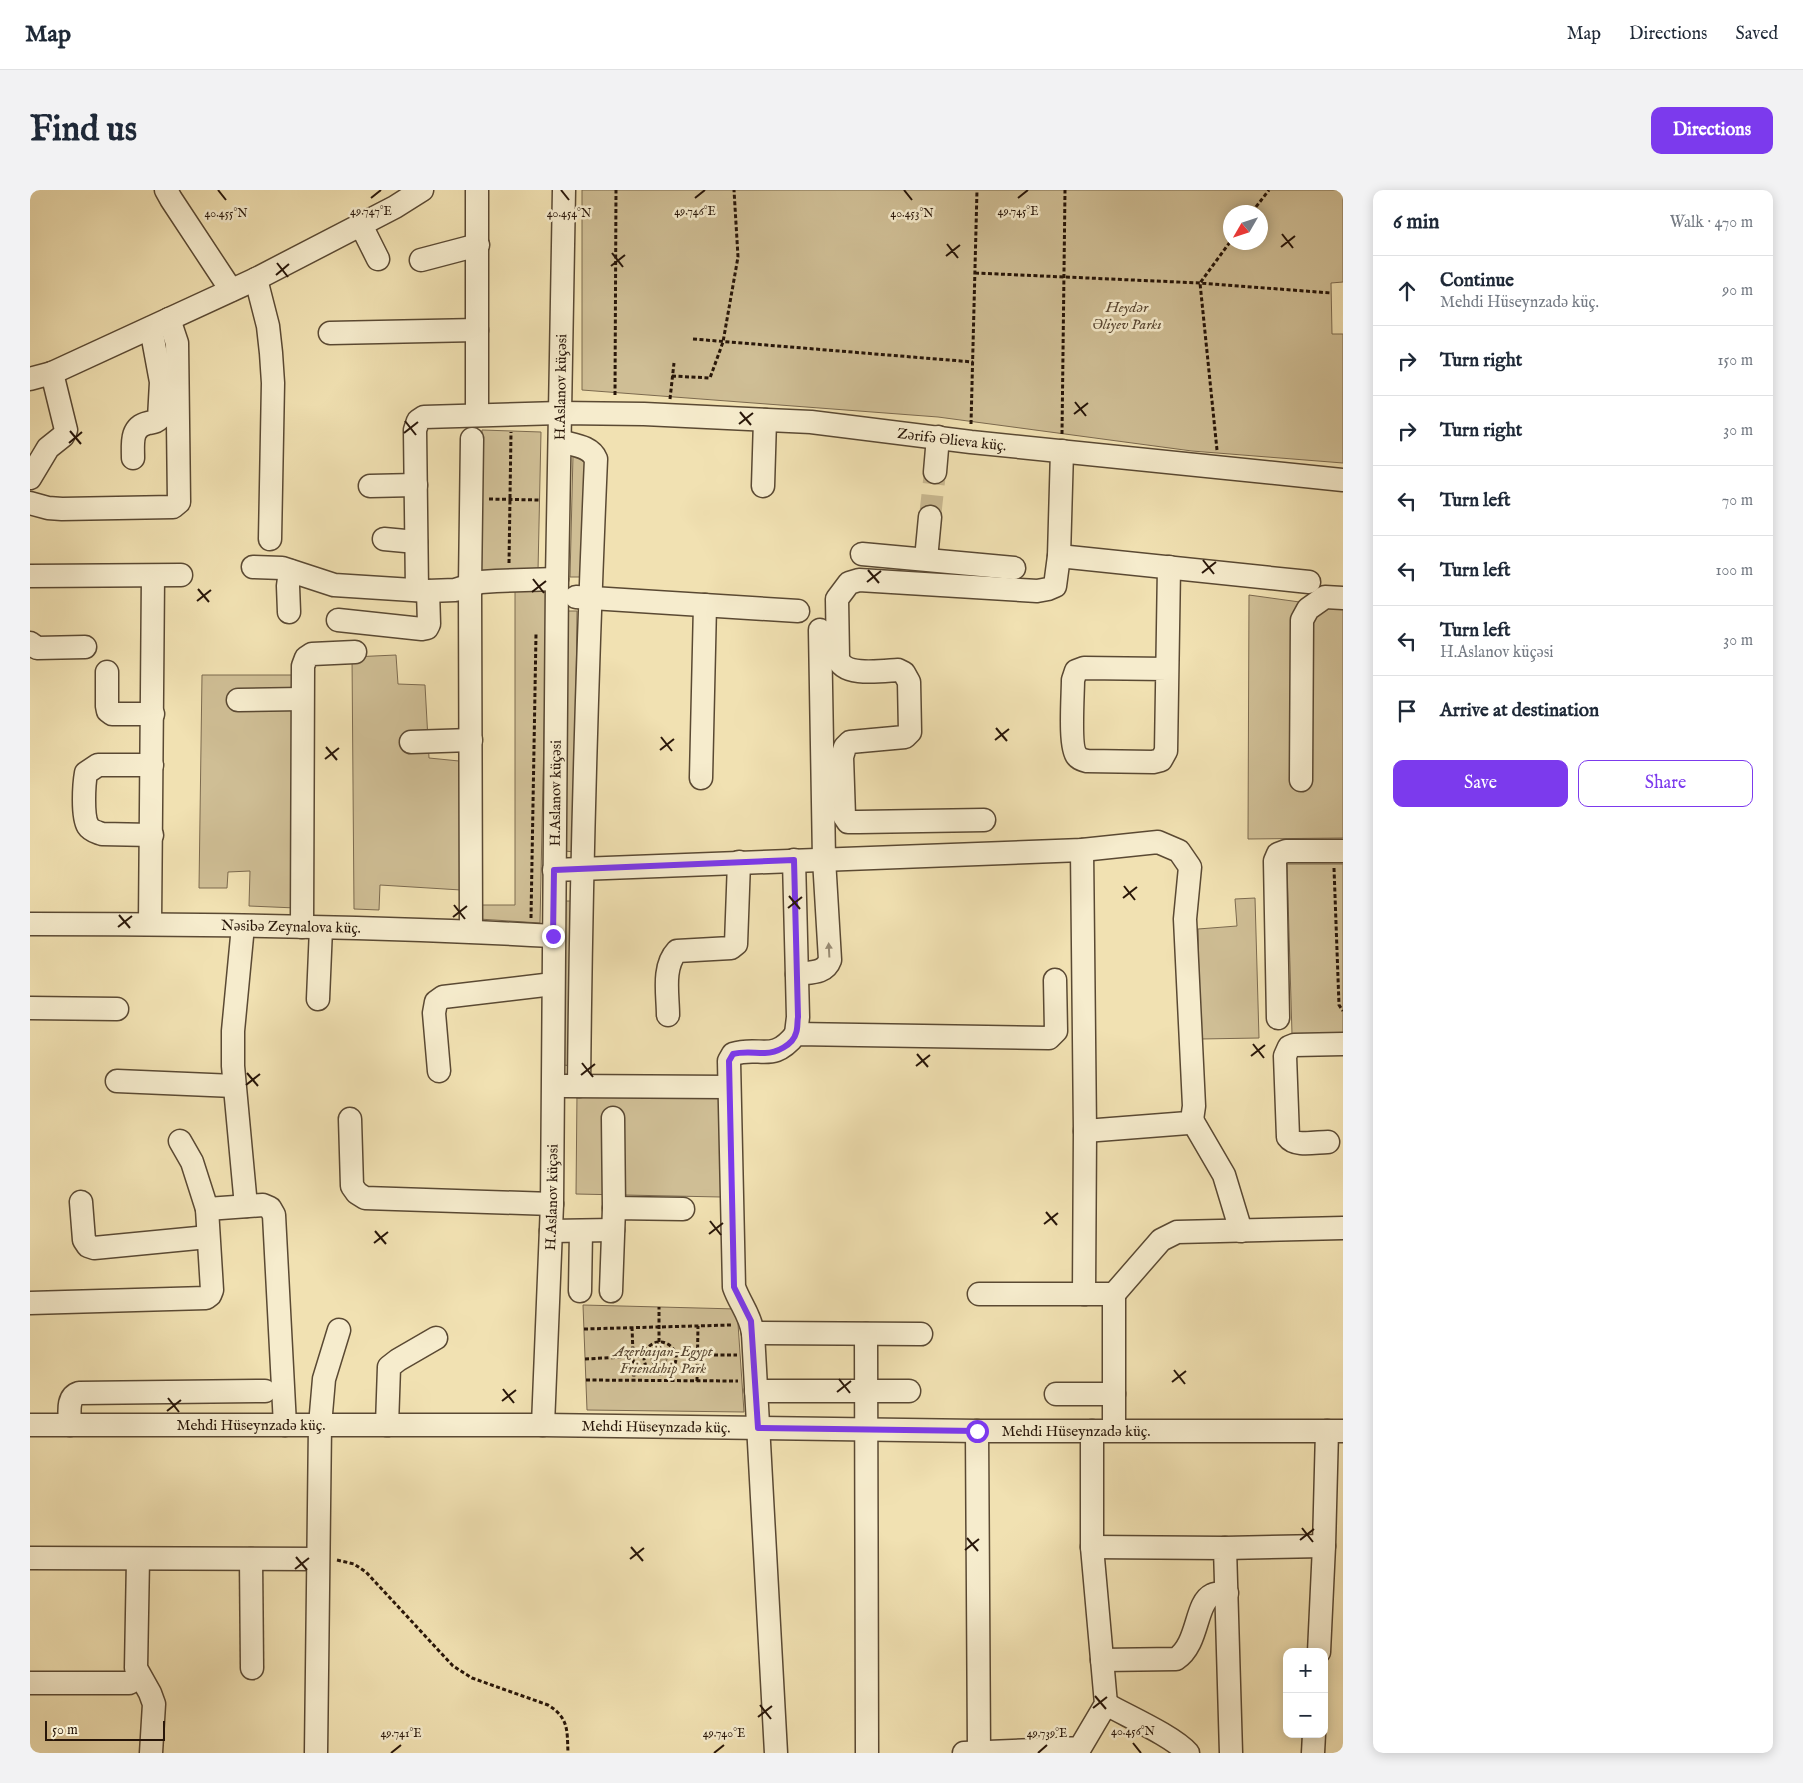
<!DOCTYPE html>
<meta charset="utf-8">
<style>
body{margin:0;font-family:"IM FELL English",serif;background:#f2f2f3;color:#1f2937}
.controls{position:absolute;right:15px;bottom:15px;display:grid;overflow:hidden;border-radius:10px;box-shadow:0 2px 12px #0003}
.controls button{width:45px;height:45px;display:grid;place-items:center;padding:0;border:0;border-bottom:1px solid #e0e1e3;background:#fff;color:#1f2937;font:25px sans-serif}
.compass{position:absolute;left:1193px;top:15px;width:45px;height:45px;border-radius:50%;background:#fff;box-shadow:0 2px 12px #0003;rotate:231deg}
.scale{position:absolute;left:15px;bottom:12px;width:120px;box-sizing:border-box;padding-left:5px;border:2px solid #281609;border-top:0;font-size:14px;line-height:18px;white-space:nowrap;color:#281609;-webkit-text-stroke:4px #f6eccd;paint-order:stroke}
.stop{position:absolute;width:15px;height:15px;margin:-11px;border:4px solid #7c3aed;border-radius:50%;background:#fff}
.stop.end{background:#7c3aed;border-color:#fff;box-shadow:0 1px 5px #0008}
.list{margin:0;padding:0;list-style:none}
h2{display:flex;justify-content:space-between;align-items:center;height:65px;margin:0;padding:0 20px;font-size:21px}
h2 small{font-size:16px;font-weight:400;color:#747a83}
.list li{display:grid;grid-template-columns:32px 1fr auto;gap:15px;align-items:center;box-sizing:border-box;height:70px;padding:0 20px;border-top:1px solid #e0e1e3}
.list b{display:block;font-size:19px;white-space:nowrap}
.list p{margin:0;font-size:16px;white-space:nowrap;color:#747a83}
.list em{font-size:16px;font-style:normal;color:#747a83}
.actions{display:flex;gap:10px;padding:15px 20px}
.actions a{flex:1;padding:11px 0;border:1px solid #7c3aed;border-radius:10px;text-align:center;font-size:18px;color:#7c3aed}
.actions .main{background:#7c3aed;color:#fff}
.icon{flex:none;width:28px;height:28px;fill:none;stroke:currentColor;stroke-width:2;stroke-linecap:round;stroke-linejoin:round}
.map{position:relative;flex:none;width:1313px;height:1563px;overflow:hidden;border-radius:10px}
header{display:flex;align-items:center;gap:30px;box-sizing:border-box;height:70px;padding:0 25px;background:#fff;border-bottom:1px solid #e0e1e3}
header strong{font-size:24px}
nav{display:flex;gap:28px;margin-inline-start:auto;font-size:18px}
.intro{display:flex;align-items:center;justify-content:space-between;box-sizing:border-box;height:120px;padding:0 30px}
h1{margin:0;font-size:35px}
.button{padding:12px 22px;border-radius:10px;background:#7c3aed;color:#fff;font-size:18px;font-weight:700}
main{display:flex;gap:30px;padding:0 30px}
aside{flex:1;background:#fff;border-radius:10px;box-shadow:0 2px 12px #0003}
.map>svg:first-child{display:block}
.green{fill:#cfbe95;stroke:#7c6a4f;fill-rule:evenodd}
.water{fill:#ad9c79;stroke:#78664c}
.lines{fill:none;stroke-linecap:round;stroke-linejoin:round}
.minor-tunnel{stroke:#c9b890;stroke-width:22;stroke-dasharray:22 11;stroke-linecap:butt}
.minor-casing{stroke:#5a4933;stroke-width:25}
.path{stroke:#281609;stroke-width:3;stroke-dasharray:4 2.5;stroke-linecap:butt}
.minor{stroke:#f6eccd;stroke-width:22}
.oneway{fill:#998c75}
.route{stroke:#7c3aed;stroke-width:6}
.ticks{fill:none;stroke:#281609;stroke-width:2}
.labels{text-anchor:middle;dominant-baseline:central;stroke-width:5;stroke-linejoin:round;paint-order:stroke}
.park-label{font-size:15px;font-style:italic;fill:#5a4833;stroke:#f6eccd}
.street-label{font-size:15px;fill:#281609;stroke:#f6eccd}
.ticks-label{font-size:12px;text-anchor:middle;fill:#281609;stroke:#f6eccd;stroke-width:5;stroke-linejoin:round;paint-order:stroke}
</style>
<header>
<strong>Map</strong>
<nav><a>Map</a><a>Directions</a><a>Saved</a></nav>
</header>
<div class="intro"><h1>Find us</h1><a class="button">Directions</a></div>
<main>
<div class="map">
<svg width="1313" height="1563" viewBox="0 0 1313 1563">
<rect width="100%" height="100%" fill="#f1e1b2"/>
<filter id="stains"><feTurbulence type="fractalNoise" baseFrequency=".004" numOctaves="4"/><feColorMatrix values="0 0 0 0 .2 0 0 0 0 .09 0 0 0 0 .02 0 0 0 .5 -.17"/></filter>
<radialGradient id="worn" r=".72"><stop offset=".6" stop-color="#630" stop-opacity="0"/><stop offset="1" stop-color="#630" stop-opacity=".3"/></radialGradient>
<!-- green -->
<path class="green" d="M552 0H1313V92L1301 93 1302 144H1313V273L1162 261 908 227 552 200ZM1200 22H1230V52H1200Z
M452 240 511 242 508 381 449 382Z
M543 265 555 268 553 387H540Z
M485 399 517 402 510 733 449 729 450 715H485Z
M1219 405 1313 418V648L1218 649Z
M538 421H547L544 662 535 661Z
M366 465 368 494 395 495 399 568 429 571 431 700 350 695 349 720 324 719 322 467Z
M172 485H265L266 718 219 716 220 681 198 682 197 698H169Z
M1257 674H1313V843L1262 844Z
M1225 708 1229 848 1170 849 1168 739 1207 736 1205 709Z
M535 711H543L542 876 534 875Z
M547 903 689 905 691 1007 546 1004Z
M553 1115 707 1119 714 1222 557 1220Z"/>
<!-- water -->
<path class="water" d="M621 1169a8 8 0 1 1 16 0a8 8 0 1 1-16 0Z"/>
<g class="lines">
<!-- minor-tunnel -->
<path class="minor-tunnel" d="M900 327 905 282"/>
<!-- minor casing -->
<g class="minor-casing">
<g id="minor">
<path d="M136 0 141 9 201 100"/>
<path d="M331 35 348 69"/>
<path d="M391 70 448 55"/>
<path d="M226 89 238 136 241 163 243 193 240 349"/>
<path d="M300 143 447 140"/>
<path d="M0 189 22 183 226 89 365 17 392 0"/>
<path d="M447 225V0"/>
<path d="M530 251C543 255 561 256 566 269 557 478 551 687 549 896"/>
<path d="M103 268C103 254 100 237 118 233 123 232 125 233 129 229L131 192 121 138"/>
<path d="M905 282 908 247"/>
<path d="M0 288 18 258 33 246 36 240 22 183"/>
<path d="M340 296 386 295"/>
<path d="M733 296 735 230"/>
<path d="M0 313 18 318 32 319 143 317 149 312 147 153 139 129"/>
<path d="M354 349 386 352"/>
<path d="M832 364 984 378"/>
<path d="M1029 366 1279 392"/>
<path d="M896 369 900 327"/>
<path d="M223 377 252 378 304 395 398 401 425 400 451 392 466 391 527 389"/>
<path d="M0 386 151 385"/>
<path id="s1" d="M387 400 385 240 388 231 394 227 530 223 614 224 781 232 941 252 1313 290"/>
<path d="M546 407 768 421"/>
<path d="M259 422 258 396 260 381"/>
<path d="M308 430 392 439 397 438 399 434 398 401"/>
<path d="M0 453 7 458 55 457"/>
<path d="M1137 479 1054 478 1046 481 1043 490C1043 505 1039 557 1047 566 1049 569 1053 570 1057 571L1123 572 1131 570 1136 561 1139 377"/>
<path d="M77 482V516L78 521 82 524H123"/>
<path d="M208 510 272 509"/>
<path d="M381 552 441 550"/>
<path d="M671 588 675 415"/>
<path d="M1271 590 1272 430 1278 419 1295 407 1313 408"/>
<path d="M954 630 829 632H818L814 626 812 567 815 557 820 552 875 547 880 542 879 492 874 483 868 480C851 481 813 487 808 468L807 409 819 393 829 390 1007 401 1018 399 1025 396 1029 366 1032 261"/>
<path d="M122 645 72 644C67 642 61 641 58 636 52 626 54 594 56 583L68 575H122"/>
<path d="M1052 660 1055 941 1054 1104"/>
<path d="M764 670 768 827 766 844"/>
<path d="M524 680 1052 660 1128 652 1149 661 1160 677 1155 729 1164 916 1162 930 1158 933 1055 941"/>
<path id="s2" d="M0 734C174 734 349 736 523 746"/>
<path d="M120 734 123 386"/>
<path d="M213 736 203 841V876L216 1016"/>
<path d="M272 737 273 476 276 468 282 464 325 462"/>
<path d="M441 741 440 395 442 249"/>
<path d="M767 784C780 782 795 784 800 770L794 669 790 440"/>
<path d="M288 809 291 738"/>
<path d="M0 818 87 819"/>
<path d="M638 825C638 805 632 777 647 761L701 758 706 754 709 672"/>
<path d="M1248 828 1245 671 1248 664 1256 661H1313"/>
<path d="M409 881 404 823 406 812 413 807 523 794"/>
<path d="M87 891 204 896"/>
<path d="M535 896 699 897"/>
<path d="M583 928 584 1018"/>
<path d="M320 929 322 996 327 1003 335 1008 522 1014"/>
<path d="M1162 930 1194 985 1211 1041"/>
<path d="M1298 952C1286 952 1265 957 1258 947L1255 866 1259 857 1264 855 1313 854"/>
<path d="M51 1012 54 1050 58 1056 64 1058 178 1047"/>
<path d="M177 1019 233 1015 240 1018 244 1025 255 1235"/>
<path d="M521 1041 583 1040"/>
<path d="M550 1101 551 1041"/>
<path d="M581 1101 584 1018 653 1019"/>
<path d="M949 1104H1084L1131 1050 1147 1042 1313 1038"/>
<path d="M0 1113 176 1108 180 1105 182 1100 177 1019 162 972 150 951"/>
<path d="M723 1143 891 1144"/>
<path d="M836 1144 837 1563"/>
<path d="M726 1201H879"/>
<path d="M1026 1204H1084"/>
<path id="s3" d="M0 1235H513L947 1241H1313"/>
<path d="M40 1235C40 1224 36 1207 49 1203L235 1201"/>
<path d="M357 1235 359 1177 368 1170 406 1148"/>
<path id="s4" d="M513 1235 522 1014 527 389 534 0"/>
<path d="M1084 1240V1104"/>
<path d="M947 1241 949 1562"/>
<path d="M1062 1357 1195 1358 1201 1563"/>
<path d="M1195 1358 1294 1356"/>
<path d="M0 1368 287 1369"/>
<path d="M108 1369 106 1478 120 1503 124 1514 121 1563"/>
<path d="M221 1369 222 1478"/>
<path d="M1289 1462 1294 1356 1297 1241"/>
<path d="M1072 1470 1146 1469C1169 1454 1165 1413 1182 1405 1186 1403 1192 1403 1197 1403"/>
<path d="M0 1493H99L110 1487"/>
<path d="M1076 1514C1097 1526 1143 1546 1158 1563"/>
<path d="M286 1563 290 1235 294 1189 309 1140"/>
<path d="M746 1563 723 1143C720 1124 710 1114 704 1097L699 871 703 864C731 855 742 874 766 844L1019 848 1026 841 1025 790"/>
<path d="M934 1563 1050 1558 1076 1514 1062 1357V1241"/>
<path d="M1283 1563 1284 1544"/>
</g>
</g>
<!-- path -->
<path class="path" d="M1222 22 1239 0
M945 83 1170 93 1301 103
M663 149 943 172
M642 186 680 188 693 152 708 67 704 0
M585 205 586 0
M640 209 644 173
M941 234 947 0
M1032 244 1035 0
M1187 260 1170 93 1200 52
M459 309 509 310
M479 373 481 242
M1304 678 1309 815 1313 821
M501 728 506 444
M602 1137 604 1190
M554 1139 701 1135
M629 1152V1117
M614 1168a16 16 0 1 1 32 0a16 16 0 1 1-32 0Z
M645 1165H707
M555 1169 613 1166
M556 1190 708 1191
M667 1191 668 1136
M307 1370 324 1374 336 1382 423 1476 442 1488 518 1515C539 1528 537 1540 538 1563"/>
<!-- minor -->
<use href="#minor" class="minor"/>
</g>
<!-- one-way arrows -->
<defs><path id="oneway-solid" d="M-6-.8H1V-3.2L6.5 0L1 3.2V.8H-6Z" transform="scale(1.25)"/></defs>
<use class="oneway" href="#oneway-solid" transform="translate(799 760) rotate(-93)"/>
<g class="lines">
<!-- route -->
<path class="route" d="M523 746 524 680 764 670 768 827C767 832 768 838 766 843 763 855 746 863 735 863 723 863 714 861 703 864L699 871 704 1097 721 1131 728 1238 947 1241"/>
</g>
<!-- ticks -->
<path class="ticks" d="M188 0 196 10M531 0 539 10M874 0 882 10M341 8 351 0M665 8 675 0M988 8 998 0M1252 44 1263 58M917 54 928 68M1251 57 1265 46M582 63 593 77M916 66 930 55M247 73 258 87M581 76 595 65M246 85 259 74M1045 212 1056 226M710 222 721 235M1044 224 1058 213M375 231 386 245M709 234 723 223M40 241 51 254M374 243 388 232M39 253 52 242M1173 370 1184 384M838 380 849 393M1172 383 1186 372M503 389 514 403M837 392 851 381M168 399 179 412M502 402 516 391M167 411 181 400M966 538 977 551M631 547 642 561M965 550 979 539M296 557 307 570M630 560 644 549M295 569 309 558M1094 696 1105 710M759 706 770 719M1093 708 1107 697M424 715 435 729M758 718 772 707M89 725 100 738M423 727 437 716M88 737 102 726M1223 854 1234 868M887 864 898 877M1221 866 1235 855M552 873 563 887M886 876 900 865M217 883 228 896M551 885 565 874M216 895 230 884M1016 1022 1027 1035M680 1031 691 1045M1014 1034 1028 1023M345 1041 356 1054M679 1044 693 1033M344 1053 358 1042M1144 1180 1155 1194M809 1189 820 1203M1142 1192 1156 1181M473 1199 484 1213M807 1202 821 1191M138 1208 149 1222M472 1211 486 1200M137 1221 151 1210M1272 1338 1283 1352M937 1348 948 1361M1270 1350 1284 1339M601 1357 613 1371M935 1360 949 1349M266 1367 277 1380M600 1369 614 1358M265 1379 279 1368M1065 1506 1076 1519M730 1515 741 1529M1063 1518 1077 1507M728 1527 742 1516M1103 1553 1111 1563M361 1563 371 1555M684 1563 694 1555M1008 1563 1017 1555"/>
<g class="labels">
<!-- park labels -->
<g class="park-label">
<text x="1097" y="117">Heydər<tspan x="1097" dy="17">Əliyev Parkı</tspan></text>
<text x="633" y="1161">Azerbaijan-Egypt<tspan x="633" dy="17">Friendship Park</tspan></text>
</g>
<!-- street labels -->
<g class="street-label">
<text stroke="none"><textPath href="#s4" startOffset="1038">H.Aslanov küçəsi</textPath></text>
<text stroke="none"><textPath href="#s1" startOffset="706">Zərifə Əlieva küç.</textPath></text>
<text stroke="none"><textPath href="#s4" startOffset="632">H.Aslanov küçəsi</textPath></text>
<text stroke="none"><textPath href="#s2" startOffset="261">Nəsibə Zeynalova küç.</textPath></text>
<text stroke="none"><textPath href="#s4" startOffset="228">H.Aslanov küçəsi</textPath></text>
<text stroke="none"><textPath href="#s3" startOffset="221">Mehdi Hüseynzadə küç.</textPath></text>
<text stroke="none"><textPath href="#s3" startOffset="626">Mehdi Hüseynzadə küç.</textPath></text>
<text stroke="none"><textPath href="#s3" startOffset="1046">Mehdi Hüseynzadə küç.</textPath></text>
</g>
</g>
<g class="ticks-label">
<text x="341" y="25">49.747°E</text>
<text x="665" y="25">49.746°E</text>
<text x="988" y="25">49.745°E</text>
<text x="196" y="27">40.455°N</text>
<text x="539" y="27">40.454°N</text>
<text x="882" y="27">40.453°N</text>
<text x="1103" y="1545">40.456°N</text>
<text x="371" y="1547">49.741°E</text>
<text x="694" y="1547">49.740°E</text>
<text x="1017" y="1547">49.739°E</text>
</g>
<rect width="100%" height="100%" filter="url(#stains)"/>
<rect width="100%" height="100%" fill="url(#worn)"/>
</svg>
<div class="controls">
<button>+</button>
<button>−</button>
</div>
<svg class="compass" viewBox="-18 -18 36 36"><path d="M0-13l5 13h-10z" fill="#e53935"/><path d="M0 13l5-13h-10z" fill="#747a83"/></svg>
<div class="scale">50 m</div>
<div class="stop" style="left:947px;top:1241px"></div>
<div class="stop end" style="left:523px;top:746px"></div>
</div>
<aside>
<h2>6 min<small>Walk · 470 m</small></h2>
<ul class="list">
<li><svg class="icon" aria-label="ahead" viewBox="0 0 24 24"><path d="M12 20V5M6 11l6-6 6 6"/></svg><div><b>Continue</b><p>Mehdi Hüseynzadə küç.</p></div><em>90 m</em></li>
<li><svg class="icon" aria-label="right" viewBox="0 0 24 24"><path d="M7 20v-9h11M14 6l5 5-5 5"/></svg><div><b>Turn right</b></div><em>150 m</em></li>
<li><svg class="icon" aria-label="right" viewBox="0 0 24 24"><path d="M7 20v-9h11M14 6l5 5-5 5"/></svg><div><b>Turn right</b></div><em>30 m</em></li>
<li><svg class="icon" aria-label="left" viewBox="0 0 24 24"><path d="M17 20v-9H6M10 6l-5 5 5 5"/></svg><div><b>Turn left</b></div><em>70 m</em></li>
<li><svg class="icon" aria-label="left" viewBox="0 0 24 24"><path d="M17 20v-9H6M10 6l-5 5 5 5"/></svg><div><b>Turn left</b></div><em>100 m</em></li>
<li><svg class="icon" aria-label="left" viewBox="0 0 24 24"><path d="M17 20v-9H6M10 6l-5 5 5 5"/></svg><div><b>Turn left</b><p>H.Aslanov küçəsi</p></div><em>30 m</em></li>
<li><svg class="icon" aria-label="arrive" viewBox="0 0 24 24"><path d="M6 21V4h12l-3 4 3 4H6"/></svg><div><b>Arrive at destination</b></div></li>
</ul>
<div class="actions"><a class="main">Save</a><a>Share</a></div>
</aside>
</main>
